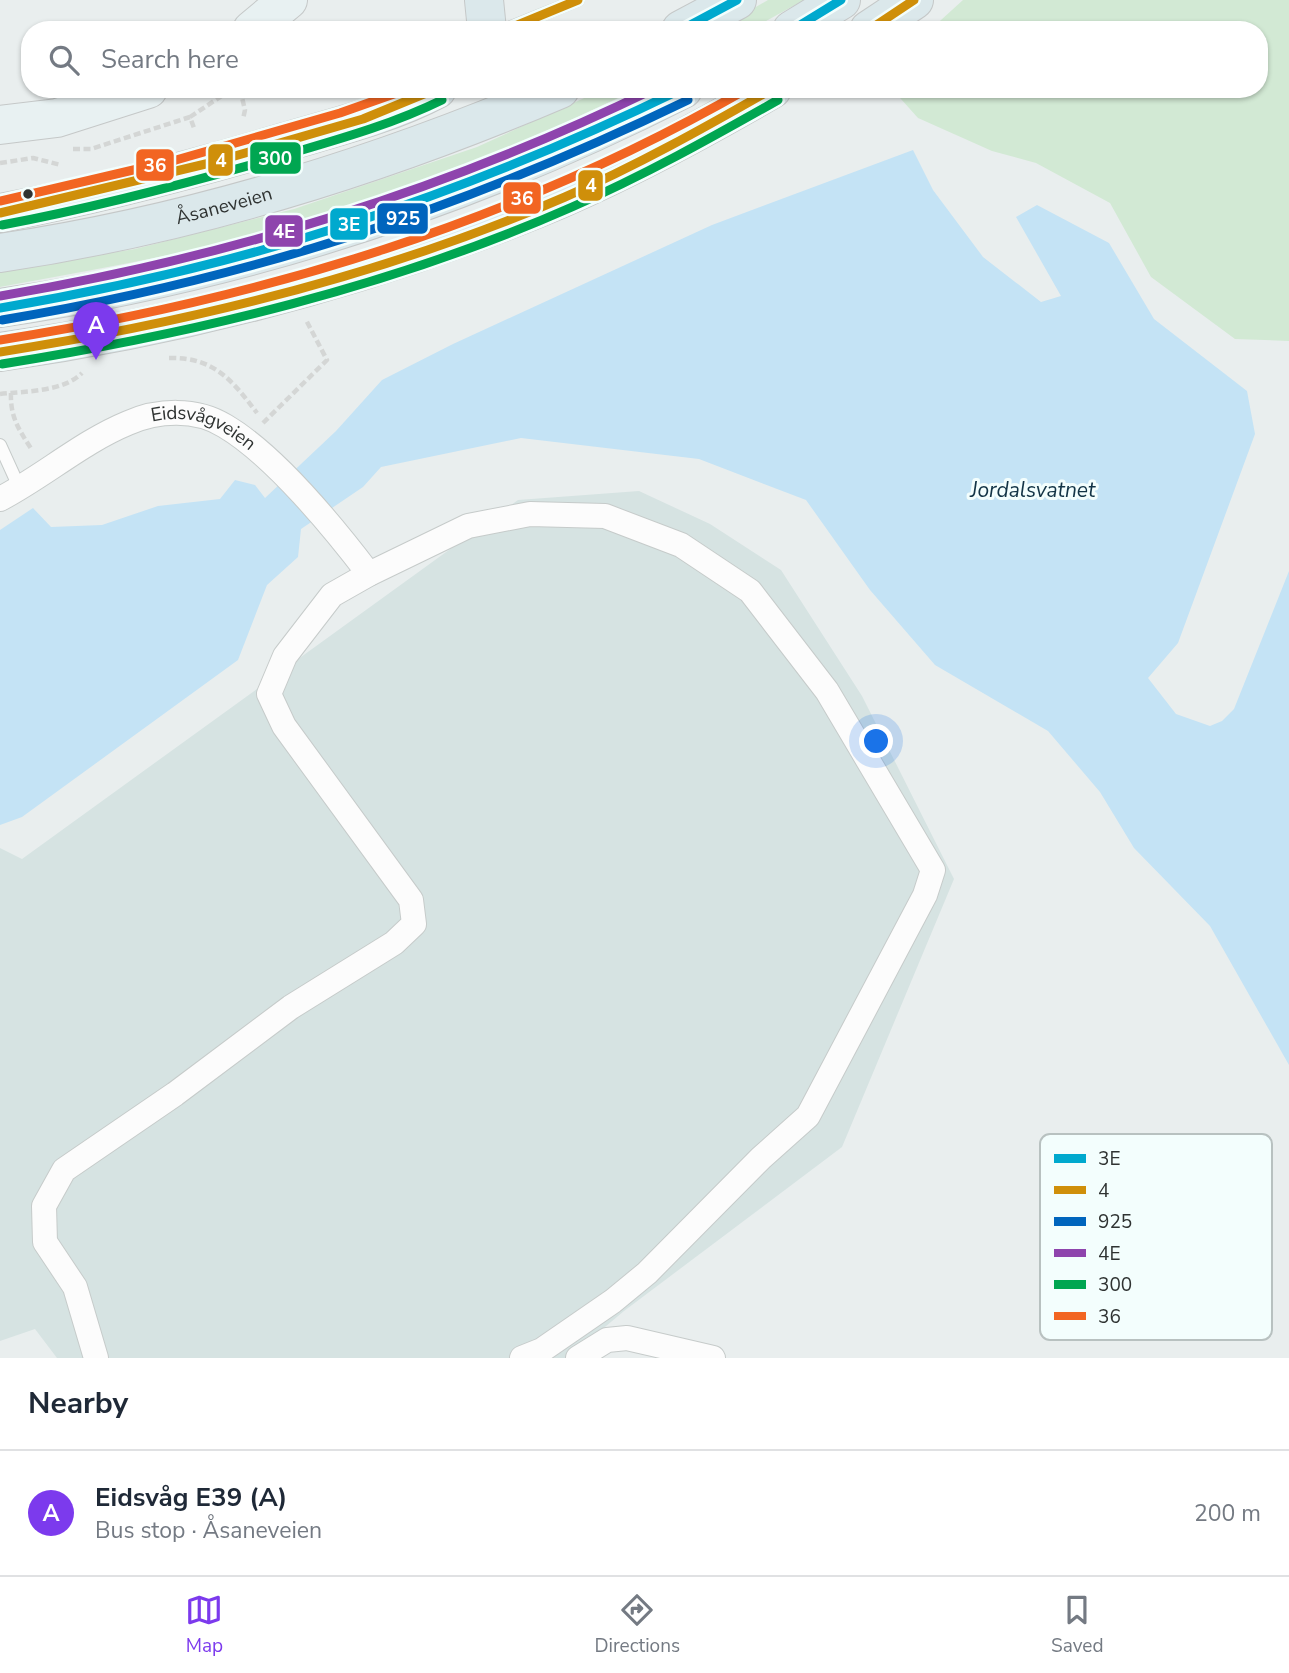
<!DOCTYPE html>
<meta charset="utf-8">
<style>
body{margin:0;font-family:"Nunito Sans",sans-serif;background:#f6f6f7;color:#1f2937}
.you{position:absolute;left:877px;top:742px;width:24px;height:24px;margin:-18px;border:5px solid #fff;border-radius:50%;background:#1a73e8;box-shadow:0 0 0 10px #1a73e833}
.badge{display:grid;place-items:center;width:46px;height:46px;border-radius:50%;background:#7c3aed;color:#fff;font-size:23px;font-weight:700}
.pin{position:absolute;translate:-50% -58px;filter:drop-shadow(0 2px 4px #0008)}
.pin::after{content:'';position:absolute;top:37px;width:24px;height:21px;background:inherit;clip-path:polygon(0 0,100% 0,50% 100%)}
.list{margin:0;padding:0;list-style:none}
h2{display:flex;justify-content:space-between;align-items:center;height:91px;margin:0;padding:0 28px;font-size:30px}
h2 small{font-size:23px;font-weight:400;color:#747a83}
.list li{display:grid;grid-template-columns:46px 1fr auto;gap:21px;align-items:center;box-sizing:border-box;height:126px;padding:0 28px;border-top:2px solid #e0e1e3}
.list b{display:block;font-size:26px;white-space:nowrap}
.list p{margin:0;font-size:23px;white-space:nowrap;color:#747a83}
.list em{font-size:23px;font-style:normal;color:#747a83}
.icon{flex:none;width:38px;height:38px;fill:none;stroke:currentColor;stroke-width:2;stroke-linecap:round;stroke-linejoin:round}
.map{position:relative;flex:none;width:1289px;height:1358px;overflow:hidden}
.search{position:absolute;background:#fff;box-shadow:0 2px 5px #0004;left:21px;right:21px;top:21px;height:77px;display:flex;align-items:center;gap:18px;box-sizing:border-box;padding:0 24px;border-radius:28px;color:#747a83;font-size:26px}
.sheet{height:217px;background:#fff}
nav{display:flex;justify-content:space-around;align-items:center;box-sizing:border-box;height:98px;border-top:2px solid #e0e1e3;background:#fff;font-size:19px;color:#747a83}
nav a{display:grid;justify-items:center;gap:4px}
nav .on{color:#7c3aed}
.map>svg:first-child{display:block}
.built{fill:#d6e3e2}
.green{fill:#d2e9d4}
.water{fill:#c4e3f5}
.lines{fill:none;stroke-linecap:round;stroke-linejoin:round}
.lane-casing{stroke:#c6cbca;stroke-width:14}
.street-casing{stroke:#c6cbca;stroke-width:26}
.primary-casing{stroke:#c5c8c8;stroke-width:40}
.highway-casing{stroke:#c5c8c8;stroke-width:40}
.path{stroke:#d4d6d5;stroke-width:4.5;stroke-dasharray:7 3.5;stroke-linecap:butt}
.lane{stroke:#fcfcfc;stroke-width:12}
.street{stroke:#fcfcfc;stroke-width:24}
.primary{stroke:#e8f1f2;stroke-width:38}
.highway{stroke:#dbe8eb;stroke-width:38}
.bus-1-casing{stroke:#f3fefd;stroke-width:14}
.bus-2-casing{stroke:#f3fefd;stroke-width:14}
.bus-3-casing{stroke:#f3fefd;stroke-width:14}
.bus-4-casing{stroke:#f3fefd;stroke-width:14}
.bus-5-casing{stroke:#f3fefd;stroke-width:14}
.bus-6-casing{stroke:#f3fefd;stroke-width:14}
.bus-1{stroke:#00a9ce;stroke-width:9}
.bus-2{stroke:#cf8f0a;stroke-width:9}
.bus-3{stroke:#0065bd;stroke-width:9}
.bus-4{stroke:#8e44ad;stroke-width:9}
.bus-5{stroke:#00a651;stroke-width:9}
.bus-6{stroke:#f26522;stroke-width:9}
.bus-dot{fill:#2f3332;stroke:#f3fefd;stroke-width:2.5}
.labels{text-anchor:middle;dominant-baseline:central;stroke-width:6;stroke-linejoin:round;paint-order:stroke}
.street-label{font-size:19px;fill:#2f3332;stroke:#f3fefd}
.water-label{font-size:21px;font-style:italic;fill:#133446;stroke:#f3fefd}
.key{fill:#f3fefd;stroke:#b8c1c0;stroke-width:2}
.key-label{font-size:19px;fill:#2f3332}
.line-badge{stroke:#f3fefd;stroke-width:2.5}
.badge-label{font-size:19px;text-anchor:middle;font-weight:bold;fill:#fff}
</style>
<div class="map">
<svg width="1289" height="1358" viewBox="0 0 1289 1358">
<rect width="100%" height="100%" fill="#e9eeee"/>
<!-- built -->
<path class="built" d="M639 491 710 524 781 570 862 696 954 879 842 1147 624 1311 568 1358H57L35 1329 0 1341V848L22 859 518 500Z"/>
<!-- green -->
<path class="green" d="M768 0H804L750 30H716Z
M963 0H1289V341L1235 339 1151 277 1110 203 1036 163 992 151 918 118 892 89H1259V30H930Z
M604 89H638C537 135 435 187 328 217 221 247 110 267 0 287V271L135 249 294 209 477 147Z"/>
<!-- water -->
<path class="water" d="M913 150 933 190 983 257 1041 302 1061 296 1016 217 1037 205 1109 243 1154 319 1247 391 1255 434 1178 643 1148 678 1176 714 1210 726 1222 721 1234 709 1289 571V1065L1210 926 1134 848 1100 792 1048 731 935 665 870 590 806 500 699 459 521 438 381 467 363 487 301 529 298 557 267 585 238 660 22 817 0 825V530L33 508 51 527 102 525 158 506 220 499 235 480 255 485 265 498 336 431 382 380 453 344 712 225Z"/>
<g class="lines">
<!-- lane casing -->
<g class="lane-casing">
<path id="lane" d="M504 30 578 0
M0 445 20 489"/>
</g>
<!-- street casing -->
<g class="street-casing">
<g id="street">
<path id="s1" d="M0 499C44 476 82 442 128 423 158 410 196 408 225 426 274 455 334 528 369 574"/>
<path d="M96 1358 75 1287 45 1242 44 1206 64 1170 175 1094 291 1007 394 943 414 924 411 900 284 726 269 694 285 656 332 595 369 574 468 526 530 514 605 516 681 545 750 591 827 691 933 870 925 895 808 1116 761 1158 647 1273 613 1301 542 1350 522 1358"/>
<path d="M578 1358 607 1340 627 1338 713 1358"/>
</g>
</g>
<!-- primary casing -->
<g class="primary-casing">
<path id="primary" d="M252 30 288 0
M0 125 57 118 148 89"/>
</g>
<!-- highway casing -->
<g class="highway-casing">
<g id="highway">
<path d="M484 0 487 30"/>
<path d="M681 30 737 0"/>
<path d="M792 30 841 0"/>
<path d="M869 30 914 0"/>
<path d="M0 213C97 195 191 170 285 142 336 127 390 114 437 89"/>
<path id="s2" d="M0 253C194 224 380 166 560 89"/>
<path d="M0 308C238 273 469 198 683 89"/>
<path d="M0 352C183 326 364 278 536 209 617 176 696 133 772 89"/>
</g>
</g>
<!-- path -->
<path class="path" d="M240 89 245 110 243 119
M190 117 232 89
M73 149H91L190 117 194 128
M0 163 33 158 61 165
M169 358C214 357 232 380 257 413
M11 393C10 417 19 430 32 450
M0 394C26 391 63 392 82 373
M263 423 327 360 306 320"/>
<!-- lane -->
<use href="#lane" class="lane"/>
<!-- street -->
<use href="#street" class="street"/>
<!-- primary -->
<use href="#primary" class="primary"/>
<!-- highway -->
<use href="#highway" class="highway"/>
<!-- bus-1 casing -->
<g class="bus-1-casing">
<path id="bus-1" d="M681 30 737 0
M792 30 841 0
M0 308C248 266 456 199 682 89"/>
</g>
<!-- bus-2 casing -->
<g class="bus-2-casing">
<path id="bus-2" d="M505 30 578 0
M869 30 914 0
M0 213 214 162 363 119 436 89
M0 352C193 322 385 275 565 197 636 166 704 128 772 89"/>
</g>
<!-- bus-3 casing -->
<g class="bus-3-casing">
<path id="bus-3" d="M2 320C251 278 461 210 688 100"/>
</g>
<!-- bus-4 casing -->
<g class="bus-4-casing">
<path id="bus-4" d="M0 296C231 257 444 191 654 89"/>
</g>
<!-- bus-5 casing -->
<g class="bus-5-casing">
<path id="bus-5" d="M2 225C97 207 189 183 282 156 336 140 391 125 442 100
M2 364C196 333 391 287 572 207 643 176 711 138 778 100"/>
</g>
<!-- bus-6 casing -->
<g class="bus-6-casing">
<path id="bus-6" d="M0 201 176 160 340 113 408 89
M0 340C265 298 513 223 747 89"/>
</g>
<!-- bus-1 -->
<use href="#bus-1" class="bus-1"/>
<!-- bus-2 -->
<use href="#bus-2" class="bus-2"/>
<!-- bus-3 -->
<use href="#bus-3" class="bus-3"/>
<!-- bus-4 -->
<use href="#bus-4" class="bus-4"/>
<!-- bus-5 -->
<use href="#bus-5" class="bus-5"/>
<!-- bus-6 -->
<use href="#bus-6" class="bus-6"/>
</g>
<!-- markers -->
<circle class="bus-dot" cx="28" cy="194" r="6"/>
<g class="labels">
<!-- street labels -->
<g class="street-label">
<text stroke="none"><textPath href="#s2" startOffset="229">Åsaneveien</textPath></text>
<text stroke="none"><textPath href="#s1" startOffset="229">Eidsvågveien</textPath></text>
</g>
<!-- water labels -->
<g class="water-label">
<text x="1033" y="490">Jordalsvatnet</text>
</g>
</g>
<!-- legend -->
<rect x="1040" y="1134" width="232" height="206" rx="10" class="key"/>
<rect x="1054" y="1154" width="32" height="9" fill="#00a9ce"/>
<rect x="1054" y="1186" width="32" height="8" fill="#cf8f0a"/>
<rect x="1054" y="1217" width="32" height="9" fill="#0065bd"/>
<rect x="1054" y="1249" width="32" height="8" fill="#8e44ad"/>
<rect x="1054" y="1280" width="32" height="9" fill="#00a651"/>
<rect x="1054" y="1312" width="32" height="8" fill="#f26522"/>
<g class="key-label">
<text x="1098" y="1165">3E</text>
<text x="1098" y="1197">4</text>
<text x="1098" y="1228">925</text>
<text x="1098" y="1260">4E</text>
<text x="1098" y="1291">300</text>
<text x="1098" y="1323">36</text>
</g>
<g class="line-badge">
<rect x="249" y="141" width="53" height="34" rx="7" fill="#00a651"/>
<rect x="207" y="143" width="27" height="34" rx="7" fill="#cf8f0a"/>
<rect x="135" y="148" width="40" height="34" rx="7" fill="#f26522"/>
<rect x="577" y="169" width="27" height="33" rx="7" fill="#cf8f0a"/>
<rect x="502" y="181" width="40" height="34" rx="7" fill="#f26522"/>
<rect x="376" y="202" width="53" height="33" rx="7" fill="#0065bd"/>
<rect x="329" y="207" width="40" height="34" rx="7" fill="#00a9ce"/>
<rect x="264" y="214" width="40" height="34" rx="7" fill="#8e44ad"/>
</g>
<g class="badge-label">
<text x="275" y="165">300</text>
<text x="221" y="167">4</text>
<text x="155" y="172">36</text>
<text x="591" y="192">4</text>
<text x="522" y="205">36</text>
<text x="403" y="225">925</text>
<text x="349" y="231">3E</text>
<text x="284" y="238">4E</text>
</g>
</svg>
<div class="you"></div>
<div class="pin badge" style="left:96px;top:360px">A</div>
<div class="search"><svg class="icon" aria-label="search" viewBox="0 0 24 24"><circle cx="10" cy="10" r="6"/><path d="M15 15l6 6"/></svg>Search here</div>
</div>
<section class="sheet">
<h2>Nearby<small></small></h2>
<ul class="list">
<li><span class="badge">A</span><div><b>Eidsvåg E39 (A)</b><p>Bus stop · Åsaneveien</p></div><em>200 m</em></li>
</ul>
</section>
<nav>
<a class="on"><svg class="icon" aria-label="map" viewBox="0 0 24 24"><path d="M3 6l6-2 6 2 6-2v14l-6 2-6-2-6 2zM9 4v14M15 6v14"/></svg>Map</a>
<a><svg class="icon" aria-label="directions" viewBox="0 0 24 24"><path d="M12 3l9 9-9 9-9-9zM9 14v-3h6M13 9l2 2-2 2"/></svg>Directions</a>
<a><svg class="icon" aria-label="saved" viewBox="0 0 24 24"><path d="M7 4h10v16l-5-4-5 4z"/></svg>Saved</a>
</nav>
